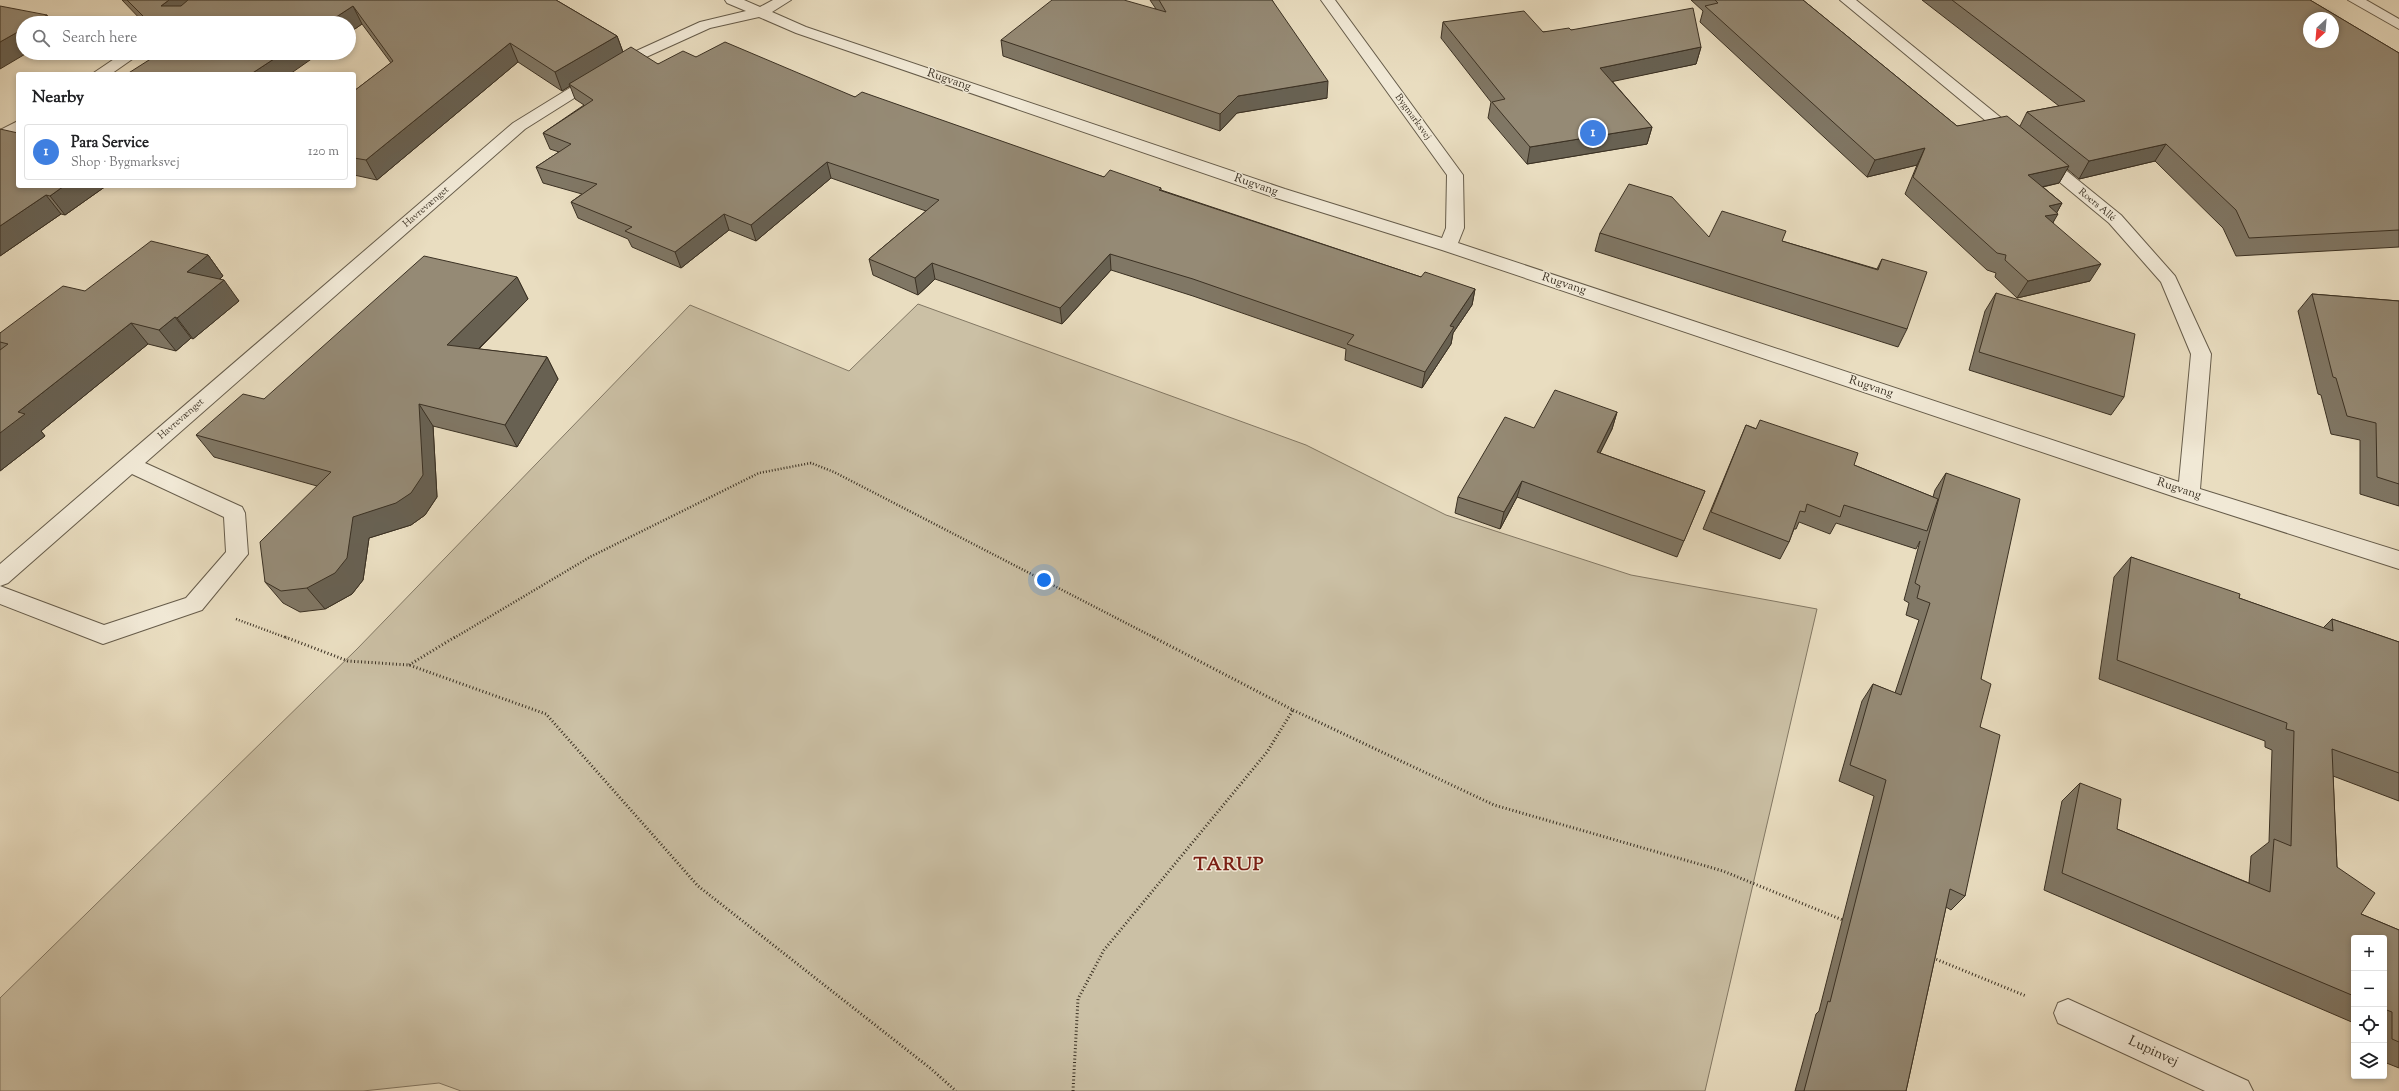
<!DOCTYPE html>
<meta charset="utf-8">
<style>
body{margin:0;font-family:"Sorts Mill Goudy",serif;background:#f2f2f2;color:#202124}
.controls{position:absolute;right:12px;bottom:12px;display:grid;overflow:hidden;border-radius:4px;box-shadow:0 2px 6px #0003}
.controls button{width:36px;height:36px;display:grid;place-items:center;padding:0;border:0;border-bottom:1px solid #e0e0e0;background:#fff;color:#202124;font:20px sans-serif}
.compass{position:absolute;left:2303px;top:12px;width:36px;height:36px;border-radius:50%;background:#fff;box-shadow:0 2px 6px #0003;rotate:206deg}
.you{position:absolute;left:1044px;top:580px;width:14px;height:14px;margin:-10px;border:3px solid #fff;border-radius:50%;background:#1a73e8;box-shadow:0 0 0 6px #1a73e833}
.badge{display:grid;place-items:center;width:26px;height:26px;border-radius:50%;background:#d93025;color:#fff;font-size:13px;font-weight:700}
.pin{position:absolute;translate:-50% -50%;border:2px solid #fff;box-shadow:0 1px 4px #0006}
.list{margin:0;padding:0;list-style:none}
h2{display:flex;justify-content:space-between;align-items:center;height:52px;margin:0;padding:0 16px;font-size:17px}
h2 small{font-size:13px;font-weight:400;color:#757577}
.list li{display:grid;grid-template-columns:26px 1fr auto;gap:12px;align-items:center;box-sizing:border-box;height:56px;margin:0 8px 8px;padding:0 8px;border:1px solid #e0e0e0;border-radius:4px}
.list b{display:block;font-size:15px;white-space:nowrap}
.list p{margin:0;font-size:13px;white-space:nowrap;color:#757577}
.list em{font-size:13px;font-style:normal;color:#757577}
.icon{flex:none;width:22px;height:22px;fill:none;stroke:currentColor;stroke-width:2;stroke-linecap:round;stroke-linejoin:round}
.map{position:relative;flex:none;width:2399px;height:1091px;overflow:hidden}
.search{position:absolute;background:#fff;box-shadow:0 2px 6px #0003;left:16px;top:16px;width:340px;height:44px;display:flex;align-items:center;gap:10px;box-sizing:border-box;padding:0 14px;border-radius:22px;color:#757577;font-size:15px}
.panel{position:absolute;background:#fff;box-shadow:0 2px 6px #0003;left:16px;top:72px;width:340px;height:116px;border-radius:4px}
.map>svg:first-child{display:block}
.green{fill:#cbc0a5;stroke:#837864}
.lines{fill:none;stroke-linecap:round;stroke-linejoin:round}
.minor-casing{stroke:#665c4a;stroke-width:2}
.path-far1{stroke:#3b3123;stroke-width:2.5;stroke-dasharray:1 2;stroke-linecap:butt}
.path{stroke:#3b3123;stroke-width:3;stroke-dasharray:1 2.5;stroke-linecap:butt}
.minor{fill:#f1e9d6;fill-rule:evenodd}
.wall{fill:#807765;stroke:#3b3123}
.shaded-wall{fill:#686152;stroke:#3b3123}
.building{fill:#958a75;stroke:#3b3123;fill-rule:evenodd}
.labels{text-anchor:middle;dominant-baseline:central;stroke-width:3;stroke-linejoin:round;paint-order:stroke}
.far-street-label{font-size:10px;fill:#3b3123;stroke:#f1e9d6}
.street-label{font-size:12px;fill:#3b3123;stroke:#f1e9d6}
.near-street-label{font-size:14px;fill:#3b3123;stroke:#f1e9d6}
.near-district-label{font-size:19px;font-weight:bold;letter-spacing:1px;fill:#7a1f14;stroke:#f1e9d6}
</style>
<div class="map">
<svg width="2399" height="1091" viewBox="0 0 2399 1091">
<rect width="100%" height="100%" fill="#e9ddc0"/>
<filter id="stains"><feTurbulence type="fractalNoise" baseFrequency=".005" numOctaves="4"/><feColorMatrix values="0 0 0 0 .2 0 0 0 0 .09 0 0 0 0 .02 0 0 0 .5 -.17"/></filter>
<radialGradient id="worn" r=".72"><stop offset=".6" stop-color="#630" stop-opacity="0"/><stop offset="1" stop-color="#630" stop-opacity=".3"/></radialGradient>
<!-- green -->
<path class="green" d="M918 304 1306 445 1446 515 1631 575 1817 609 1705 1091H461L439 1083 363 1091H0V998L357 649 690 305 849 371Z"/>
<g class="lines">
<!-- minor casing -->
<g class="minor-casing">
<path id="minor" d="M725 0H744L760 7 773 0H791L772 12 806 27 1285 189 1442 238 1446 228 1447 175 1321 0H1335L1463 175 1464 228 1458 243 2179 482 2191 354 2161 282 2109 223 1840 0H1856L2121 215 2175 276 2211 354 2200 489 2399 551V569L2181 499 1442 250 1273 197 796 33 759 17 710 28 622 68 525 129 145 463 242 507 245 513 248 554 202 610 103 644 0 604V586L104 625 186 598 226 552 224 517 132 474 8 583 0 586V564L513 123 612 62 700 22 746 11 727 3Z
M2348 0H2366L2399 19V29Z
M123 53H141L111 74H92Z
M18 121V133L0 142V130Z
M2068 999 2248 1081 2253 1091H2205L2058 1023 2054 1013 2058 1003Z"/>
</g>
<!-- path-far1 -->
<path class="path-far1" d="M236 619 287 638
M454 638 590 557 759 473 811 463 834 472 1155 638"/>
<!-- path -->
<path class="path" d="M285 637 348 661 409 665 546 714 698 886 930 1068 956 1091
M409 665 455 637
M1293 710 1494 805 1723 871 1845 921
M1933 958 2026 996
M1073 1091 1078 999 1104 950 1267 752 1293 710 1153 637"/>
<!-- minor -->
<use href="#minor" class="minor"/>
</g>
<!-- wall -->
<path class="wall" d="M122 0H556L617 36 623 52 658 64 696 57 855 97 1104 177 1161 188V190L1421 277 1475 289 1472 305 1453 333 1451 344 1422 388 1345 360 1346 349 1193 296 1111 270 1062 324 935 279 918 295 873 275 869 259 926 211 831 178 756 241 729 230 681 268 632 247 628 239 578 218 571 202 582 194 543 183 536 167 559 152 550 149 543 133 584 105 575 99 570 86 562 91 518 62 377 180 354 175V91L391 63 362 24 349 33V23H144Z
M1150 0H1272L1327 98 1237 113 1220 131 1003 56 1001 40 1156 9Z
M1691 0H1803L1957 126H2020L2027 112 2059 106 1922 0H2310L2399 53V247L2236 256 2223 228 2155 161 2079 179 2067 169 2059 183 2043 187 2062 203 2057 212 2053 223 2090 281 2017 298 1995 277 1996 273 1987 270 1905 194 1917 165 1867 177 1700 22 1703 11Z
M1443 22 1543 32 1571 30 1701 47 1696 64 1612 81 1652 127 1647 144 1527 164 1488 118 1491 102 1441 38Z
M0 129 18 186H106L65 215 61 214 0 256Z
M1600 233 1709 237 1782 241 1877 269 1882 259 1907 329 1898 347 1595 251Z
M208 255 223 276 220 279 239 301 193 339 191 338 176 351 148 344 41 431 45 436 0 471V333Z
M517 277 528 299 479 349 547 357 558 379 517 447 433 426 437 497 425 515 411 525 369 538 363 580 352 594 325 609 300 612 283 603 265 582 317 486 214 457 196 435 264 399Z
M1996 293 2124 397 2111 415 1969 370 1985 311Z
M2312 294 2399 301V506L2360 494V440L2331 434 2321 395 2318 394 2298 311Z
M1617 412 1612 429 1600 453 1705 491 1677 557 1517 497 1500 529 1455 513 1458 497 1534 428Z
M1746 425 1854 465 1933 497 1935 490 1946 473 1981 679 1980 727 1965 896 1951 910 1946 907 1906 1091H1795L1816 1014 1819 1011 1874 796 1839 781 1862 701 1873 684 1895 693 1919 620 1906 615 1909 603 1904 600 1920 541 1916 549 1836 523 1830 534 1799 522 1796 529H1794L1789 542 1780 559 1703 529Z
M2131 557 2239 598 2323 628 2332 619 2399 642V801L2333 776 2337 867 2361 914 2399 930V1068L2384 1062V938H2354V1023L2044 890 2062 801 2080 783 2117 829 2249 883 2251 856 2269 842 2272 750 2265 747V741L2099 679 2114 577Z"/>
<!-- shaded-wall -->
<path class="shaded-wall" d="M169 0H205L174 23 161 6Z
M353 6 362 24 349 33V23H327Z
M47 15 53 23H33Z
M23 29V53H27L0 69V42Z
M617 36 624 55 569 84 570 86 562 91 555 72Z
M510 43 518 62 377 180 366 160Z
M1701 47 1696 64 1596 85 1600 68Z
M283 53H320L290 74H251Z
M1328 81 1327 98 1237 113 1220 131V114L1238 96Z
M1652 127 1647 144 1527 164 1530 147Z
M2166 144 2155 161 2079 179 2089 161Z
M1925 148 1917 165 1867 177 1875 160Z
M827 162 831 178 756 241 751 225Z
M2069 166 2059 183 2019 192 2028 175Z
M64 186H106L65 215 50 196Z
M46 195 61 214 0 256V226Z
M2062 203 2056 214H2058L2048 231 2035 234 2049 206Z
M724 214 729 230 681 268 675 252Z
M1110 254 1111 270 1062 324 1060 308Z
M208 255 223 276 203 293 187 272Z
M932 263 935 279 918 295 915 278Z
M2101 264 2090 281 2017 298 2028 281Z
M517 277 528 299 460 367 447 345Z
M224 280 239 301 193 339 177 318Z
M1475 289 1472 305 1453 333 1451 344 1422 388 1425 372 1450 326Z
M175 317 191 338 176 351 159 330Z
M131 323 148 344 41 431 45 436 0 471V433L18 412Z
M547 357 558 379 517 447 505 425Z
M419 404 433 426 437 497 425 515 411 525 369 538 363 580 352 594 325 609 307 588 353 517Z
M1617 412 1612 429 1592 469 1597 452Z
M1522 481 1517 497 1500 529 1504 512Z"/>
<!-- building -->
<path class="building" d="M127 0H169L161 6H181L188 0H556L617 36 555 72 510 43 366 160 354 158V91L393 61 353 6 327 23H150Z
M1052 0H1124L1166 12 1159 0H1272L1328 81 1238 96 1220 114 1001 40Z
M1715 0H1803L1957 126 2007 116 2069 166 2028 175 2062 203 2049 206 2058 214 2045 216 2101 264 2028 281 2005 260 2006 255 1997 253 1913 177 1925 148 1875 160 1705 6 1718 3Z
M1952 0H2310L2399 53V230L2249 238 2236 210 2166 144 2089 161 2027 112 2085 101ZM2309 18H2333V42H2309Z
M0 6 47 15 33 23H23V29L0 42Z
M1693 8 1701 47 1600 68 1652 127 1530 147 1492 102 1505 99 1443 22 1524 11 1543 32 1569 28 1571 30Z
M725 42 855 97 862 92 1104 177 1110 170 1161 188 1159 190 1421 277 1425 272 1475 289 1450 326 1454 327 1425 372 1347 344 1354 335 1193 279 1110 254 1060 308 932 263 915 278 869 259 939 200 827 162 751 225 724 214 675 252 625 231 632 227 571 202 597 184 536 167 571 144 543 133 593 100 569 84 631 47 658 64 683 51 696 57Z
M160 53H283L251 74H127Z
M0 129 18 133V186H64L50 196 46 195 0 226Z
M1629 184 1672 197 1709 237 1722 211 1786 231 1782 241 1878 270 1882 259 1927 272 1907 329 1600 233Z
M151 241 208 255 187 272 224 280 177 318 175 317 159 330 131 323 18 412 25 414 0 433V350L8 344 0 342V333L63 286 85 291Z
M424 256 517 277 447 345 547 357 505 425 419 404 423 475 411 493 396 503 353 517 347 558 335 573 307 588 281 591 265 582 260 542 331 472 196 435 243 394 264 399Z
M1996 293 2135 334 2124 397 1979 352Z
M2312 294 2399 301V484L2377 477 2376 423 2347 416 2336 378 2333 377Z
M1555 390 1617 412 1597 452 1705 491 1684 541 1522 481 1504 512 1458 497 1505 417 1534 428Z
M1760 420 1858 453 1854 465 1938 499 1927 531 1844 505 1840 517 1807 504 1805 512 1800 511 1789 542 1711 512 1746 425 1756 429Z
M1946 473 2020 499 1981 679 1991 684 1980 727 2000 735 1965 896 1950 889 1906 1091H1804L1828 1001 1830 1002 1886 780 1850 765 1873 684 1901 695 1930 603 1917 598 1920 586 1915 583Z
M2131 557 2240 594 2239 598 2333 631 2332 619 2399 642V773L2332 749 2337 867 2375 893 2361 914 2399 930V1042L2392 1039V1012L2384 1009V938H2354V996L2062 873 2080 783 2121 799 2117 829 2270 892 2274 839 2291 846 2294 731 2286 729 2287 723 2117 660Z"/>
<g class="labels">
<!-- far-street labels -->
<g class="far-street-label">
<text transform="translate(1413 117) rotate(54)">Bygmarksvej</text>
<text transform="translate(2097 205) rotate(40)">Roers Allé</text>
<text transform="translate(426 207) rotate(-41)">Havrevænget</text>
<text transform="translate(181 419) rotate(-41)">Havrevænget</text>
</g>
<!-- street labels -->
<g class="street-label">
<text transform="translate(949 80) rotate(19)">Rugvang</text>
<text transform="translate(1256 185) rotate(19)">Rugvang</text>
<text transform="translate(1564 284) rotate(18)">Rugvang</text>
<text transform="translate(1871 387) rotate(18)">Rugvang</text>
<text transform="translate(2179 489) rotate(18)">Rugvang</text>
</g>
<!-- near-street labels -->
<g class="near-street-label">
<text transform="translate(2153 1052) rotate(25)">Lupinvej</text>
</g>
<!-- near-district labels -->
<g class="near-district-label">
<text x="1229" y="865">TARUP</text>
</g>
</g>
<rect width="100%" height="100%" filter="url(#stains)"/>
<rect width="100%" height="100%" fill="url(#worn)"/>
</svg>
<div class="controls">
<button>+</button>
<button>−</button>
<button><svg class="icon" aria-label="locate" viewBox="0 0 24 24"><circle cx="12" cy="12" r="6"/><path d="M12 2v4M12 18v4M2 12h4M18 12h4"/></svg></button>
<button><svg class="icon" aria-label="layers" viewBox="0 0 24 24"><path d="M12 4l9 5-9 5-9-5zM3 14l9 5 9-5"/></svg></button>
</div>
<svg class="compass" viewBox="-18 -18 36 36"><path d="M0-13l5 13h-10z" fill="#e53935"/><path d="M0 13l5-13h-10z" fill="#757577"/></svg>
<div class="you"></div>
<div class="pin badge" style="left:1593px;top:133px;background:#3f7fe0">1</div>
<div class="search"><svg class="icon" aria-label="search" viewBox="0 0 24 24"><circle cx="10" cy="10" r="6"/><path d="M15 15l6 6"/></svg>Search here</div>
<section class="panel">
<h2>Nearby<small></small></h2>
<ul class="list">
<li><span class="badge" style="background:#3f7fe0">1</span><div><b>Para Service</b><p>Shop · Bygmarksvej</p></div><em>120 m</em></li>
</ul>
</section>
</div>
